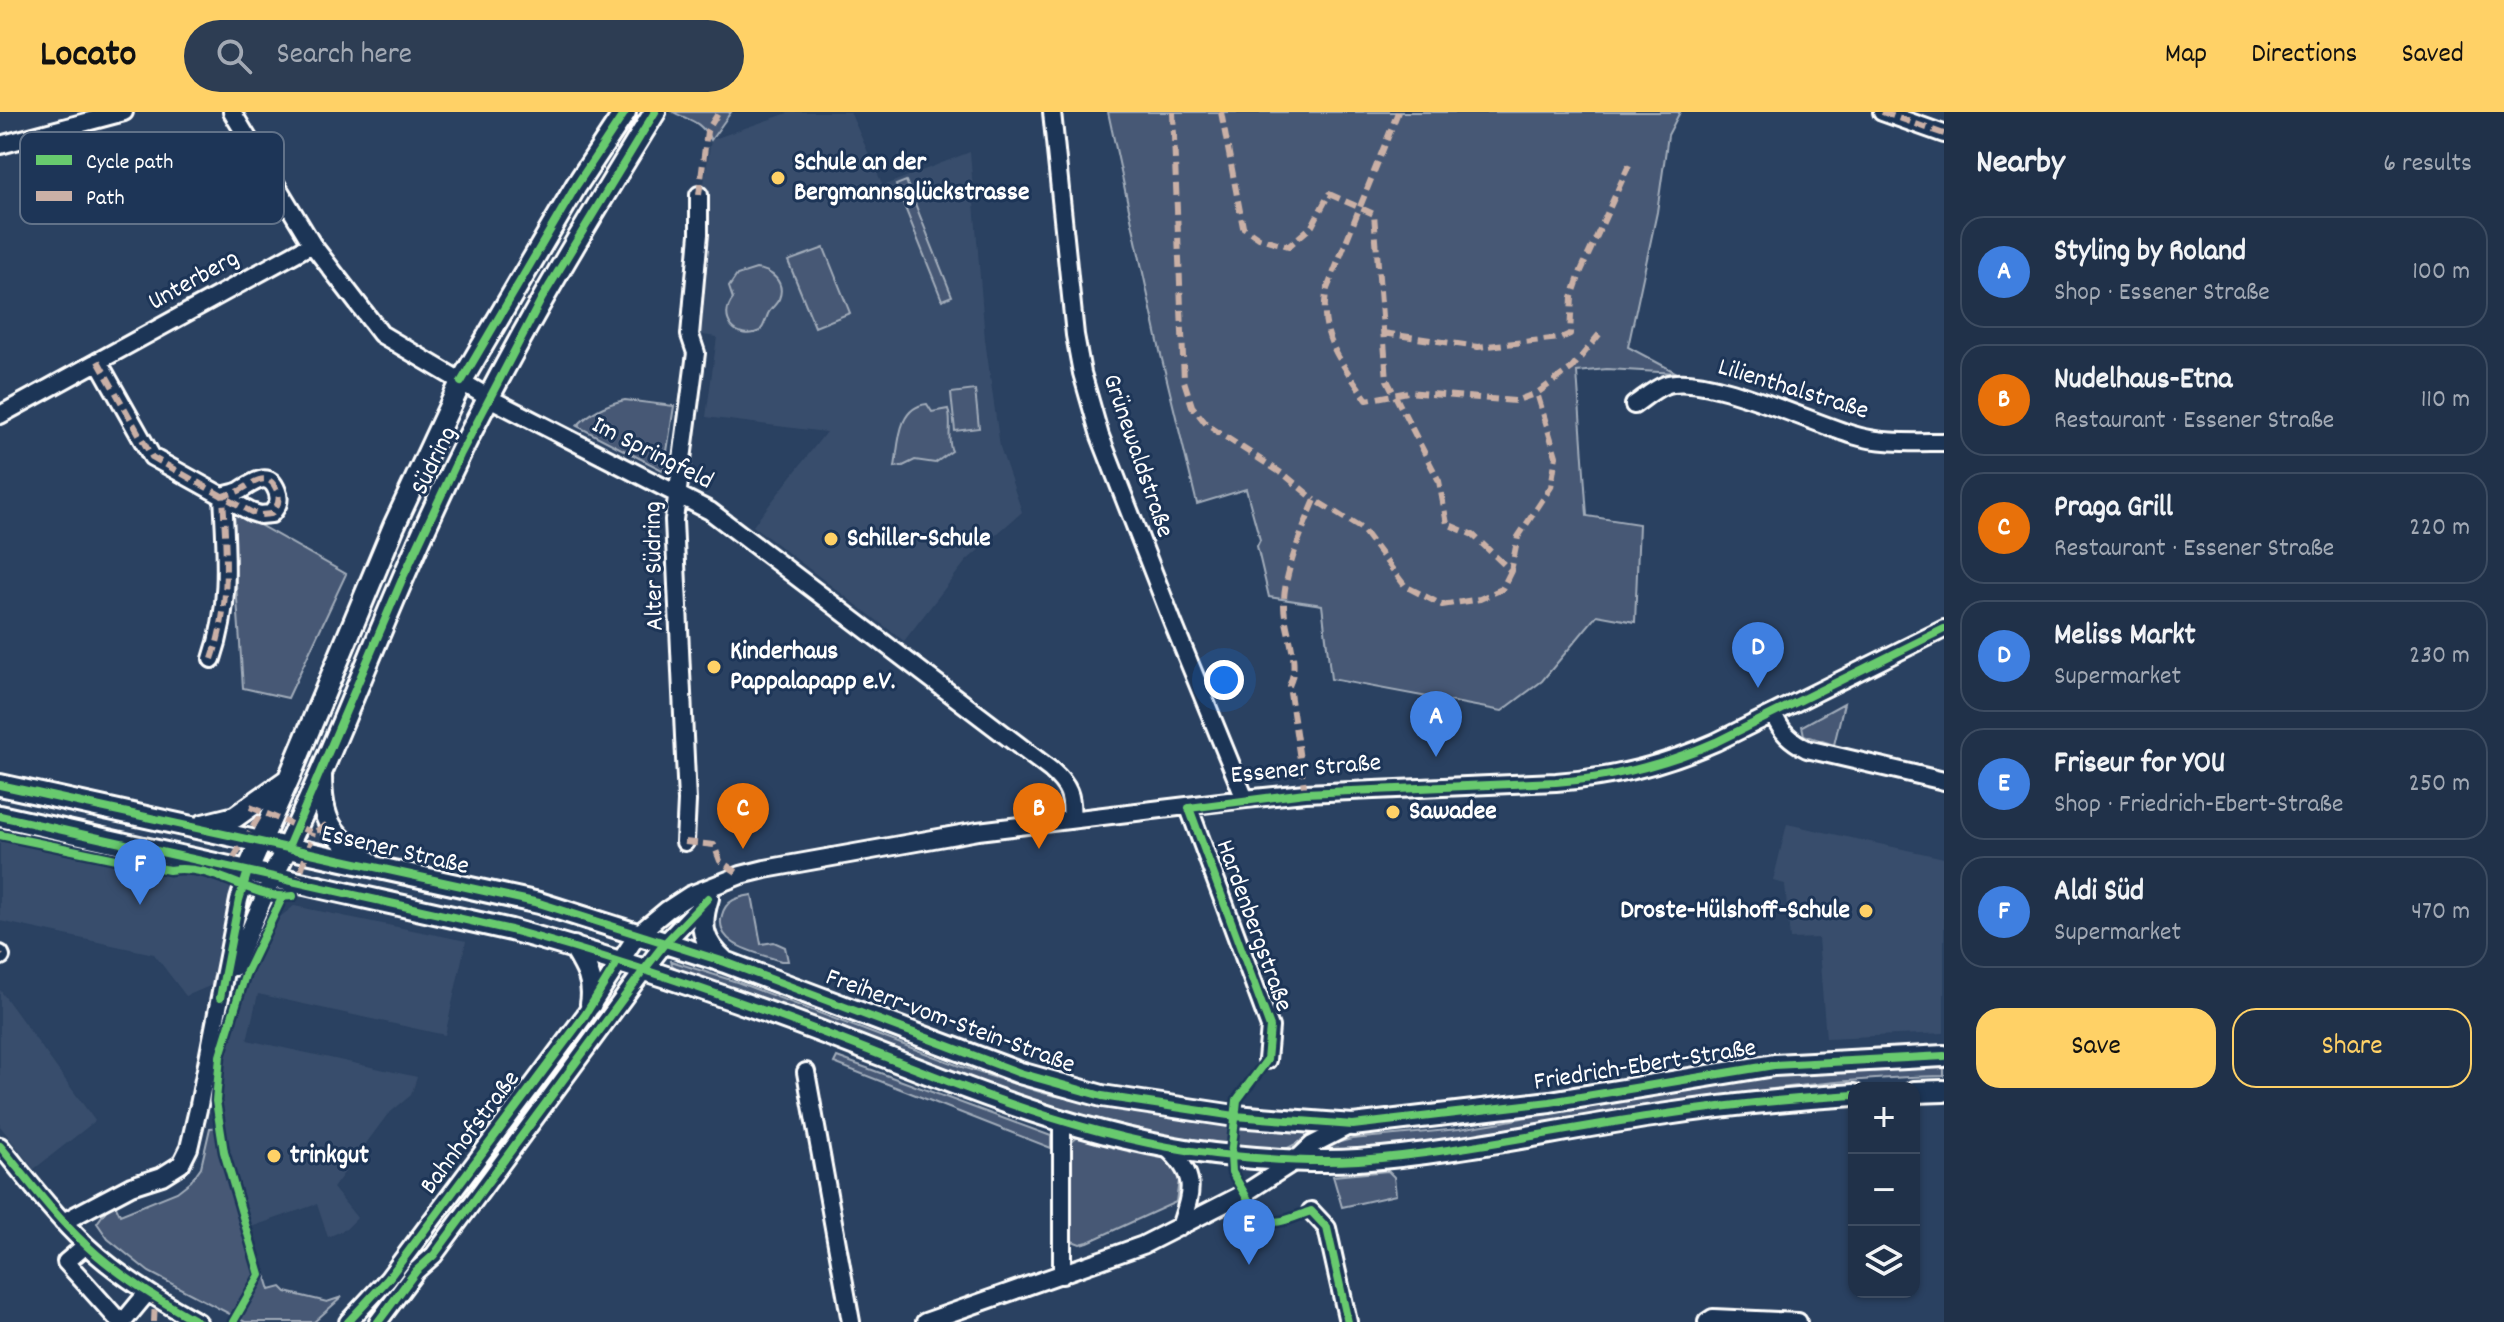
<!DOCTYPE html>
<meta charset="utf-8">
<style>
body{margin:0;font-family:Dekko,sans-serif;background:#2d3d53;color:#f1f3f6}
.controls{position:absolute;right:24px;bottom:24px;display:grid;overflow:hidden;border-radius:16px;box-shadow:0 2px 6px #0004}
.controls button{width:72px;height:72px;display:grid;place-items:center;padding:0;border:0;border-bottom:2px solid #3d4c61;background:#203149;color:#f1f3f6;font:40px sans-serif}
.you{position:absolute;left:1224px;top:568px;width:28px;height:28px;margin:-20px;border:6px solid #fff;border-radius:50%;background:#1a73e8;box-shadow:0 0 0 12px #1a73e833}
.badge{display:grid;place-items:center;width:52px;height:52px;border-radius:50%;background:#ffd166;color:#fff;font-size:26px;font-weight:700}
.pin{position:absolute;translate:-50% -66px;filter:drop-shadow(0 2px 4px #0008)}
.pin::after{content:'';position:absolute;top:42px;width:28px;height:24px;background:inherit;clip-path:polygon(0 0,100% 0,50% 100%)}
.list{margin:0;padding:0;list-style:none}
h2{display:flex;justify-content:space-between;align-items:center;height:104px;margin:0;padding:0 32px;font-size:34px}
h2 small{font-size:26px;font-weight:400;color:#a2a9b4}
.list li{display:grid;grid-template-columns:52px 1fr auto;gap:24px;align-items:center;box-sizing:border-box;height:112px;margin:0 16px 16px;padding:0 16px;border:2px solid #3d4c61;border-radius:24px}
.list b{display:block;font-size:30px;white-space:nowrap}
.list p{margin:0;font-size:26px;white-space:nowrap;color:#a2a9b4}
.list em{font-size:26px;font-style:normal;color:#a2a9b4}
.actions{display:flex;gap:16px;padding:24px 32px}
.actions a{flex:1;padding:18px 0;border:2px solid #ffd166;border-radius:24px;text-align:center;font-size:28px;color:#ffd166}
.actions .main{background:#ffd166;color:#111}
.icon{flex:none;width:44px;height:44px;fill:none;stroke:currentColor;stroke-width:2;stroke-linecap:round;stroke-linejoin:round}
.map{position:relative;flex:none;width:1944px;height:1210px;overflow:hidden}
header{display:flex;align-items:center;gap:48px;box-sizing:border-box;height:112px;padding:0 40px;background:#ffd166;color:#111}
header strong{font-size:38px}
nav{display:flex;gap:44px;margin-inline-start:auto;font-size:28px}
.search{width:560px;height:72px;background:#2d3d53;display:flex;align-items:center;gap:20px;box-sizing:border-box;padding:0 28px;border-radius:44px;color:#a2a9b4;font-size:30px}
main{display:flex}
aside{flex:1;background:#203149}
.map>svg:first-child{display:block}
.built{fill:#394e6c}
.green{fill:#465975;stroke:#a2acba;stroke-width:2}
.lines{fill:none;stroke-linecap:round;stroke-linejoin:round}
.minor-casing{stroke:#fff;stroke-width:22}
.major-casing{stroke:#fff;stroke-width:26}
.minor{stroke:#1d3557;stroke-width:16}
.major{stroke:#1d3557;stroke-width:20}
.quiet{stroke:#cab0a6;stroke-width:6;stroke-dasharray:12 6;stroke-linecap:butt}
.cycleway-casing{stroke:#1d3557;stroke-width:13}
.cycleway{stroke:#67ca6e;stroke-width:8}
.poi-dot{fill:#ffd166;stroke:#1d3557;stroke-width:3}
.labels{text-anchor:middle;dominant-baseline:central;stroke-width:6;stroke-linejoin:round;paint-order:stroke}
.poi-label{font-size:26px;font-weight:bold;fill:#fff;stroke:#1d3557;text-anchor:start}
.street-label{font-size:26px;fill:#fff;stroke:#1d3557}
.key{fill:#1d3557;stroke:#617289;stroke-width:2}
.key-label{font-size:22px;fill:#fff}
</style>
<header>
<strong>Locato</strong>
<div class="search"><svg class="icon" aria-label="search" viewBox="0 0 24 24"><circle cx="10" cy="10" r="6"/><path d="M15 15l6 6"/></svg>Search here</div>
<nav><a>Map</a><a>Directions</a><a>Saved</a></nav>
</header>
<main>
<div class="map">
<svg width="1944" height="1210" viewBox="0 0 1944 1210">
<rect width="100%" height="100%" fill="#2a4161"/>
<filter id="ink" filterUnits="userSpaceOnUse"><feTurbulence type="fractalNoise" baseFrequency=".0125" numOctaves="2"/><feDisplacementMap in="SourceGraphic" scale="16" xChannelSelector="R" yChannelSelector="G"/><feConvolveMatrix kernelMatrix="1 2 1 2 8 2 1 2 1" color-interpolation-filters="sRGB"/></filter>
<g filter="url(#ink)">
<!-- built -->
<path class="built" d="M791 0H850L883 74 970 40 985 228 1000 335 1022 400 966 449 904 529 753 414 826 320 706 305 717 225 696 222 698 168 708 85 702 84 711 28Z
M1787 712 1944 746V921L1826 926 1818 826 1790 827 1785 772 1773 769Z
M0 716 221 767 229 774 232 783 212 873 186 884 154 842 0 809Z
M294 794 466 829 445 923 258 882 247 928 417 965 411 983 387 1003 333 1076 357 1106 346 1117 328 1125 317 1092 251 1115 240 1081 221 997 224 950 234 907 275 809Z
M0 878 95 1009 34 1057 0 1014Z"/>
<!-- green -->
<path class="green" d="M673 0H731L711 28C699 7 689 9 673 0Z
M1108 0H1680L1668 23 1657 100 1628 235 1677 261 1607 257 1577 260 1587 404 1639 412 1635 510 1597 503 1542 569 1502 599 1331 567 1322 493 1269 485 1257 434 1260 428 1246 377 1197 392 1160 239Z
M906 69 952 184 942 188 896 73Z
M824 136 850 201 815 215 788 149Z
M756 157C771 158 786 170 779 187 776 193 770 197 768 202 765 209 765 213 760 219 737 230 717 207 733 187L729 175 737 163Z
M975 278 979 316 955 319 951 281Z
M625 288 674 294 664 359 577 314C591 299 606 292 625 288Z
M927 292 932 300 948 297C953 311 946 328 952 339L935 351 915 348 903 354 895 355C899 333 897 295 927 292Z
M231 397 346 462 288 586 243 576Z
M1844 591 1834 633 1804 623 1802 614Z
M752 783 761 832 774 830 785 835 788 849H781C759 841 713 834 722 803 726 788 738 785 752 783Z
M671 849 737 870 962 955 1043 981 1106 995 1191 1009 1252 1016 1309 1018 1313 1023 1282 1039 1204 1032 1127 1018 1061 999 978 970 680 859 672 853Z
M837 945 1051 1024V1036L834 951Z
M1944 951V964C1817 966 1690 988 1565 1009 1485 1022 1406 1037 1325 1040L1323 1038 1324 1034 1352 1027 1459 1017 1502 1010 1687 974 1797 960Z
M223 1015 240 1081 270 1178 281 1175 286 1180 327 1190 342 1185 314 1210H245L149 1160 108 1127 97 1111 107 1097 115 1092 120 1103 177 1080 191 1069 201 1055 210 1016Z
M1079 1024 1161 1044 1170 1048 1180 1061 1176 1090 1088 1130 1080 1132 1072 1129 1069 1123 1067 1034Z
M1388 1059 1394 1065 1396 1083 1342 1095 1333 1064Z"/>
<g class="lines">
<!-- minor casing -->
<g class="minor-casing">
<path id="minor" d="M232 0 312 132 381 222 489 286 710 399 1051 658C1069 674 1073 684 1071 708
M1052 0 1075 223 1082 261 1100 324 1173 511 1245 687
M1882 0 1944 22
M0 33 124 0
M98 249 152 345 251 400 260 403 271 402C277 395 281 389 277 379 269 358 254 370 241 378 236 381 228 382 223 384
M1634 293C1643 287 1654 277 1665 273 1703 259 1811 311 1853 323 1882 332 1913 330 1944 330
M0 303 312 132
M212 547C231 491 226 442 223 384
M1774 603C1781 620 1791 629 1807 637L1944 669
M1189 696 1270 915 1267 948
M685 730 687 689 674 408 696 241 690 223 699 122V83
M0 842 1 844
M234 855 273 764
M806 960 851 1210
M1062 1009V1163
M0 1034C27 1067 54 1103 86 1133 119 1164 158 1188 198 1210
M1167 1036C1198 1064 1192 1079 1180 1115
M1311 1099 1327 1116 1348 1210
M63 1110 131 1074 162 1064 181 1052 189 1036 199 993 239 788 248 758
M86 1133 66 1150 120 1210
M123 1210 147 1181
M348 1210 388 1167 585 903 638 822 667 798 690 783 741 763 765 757 978 719 1245 687 1305 681 1556 670C1613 666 1664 653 1716 630L1944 517
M378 1210 416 1159 434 1143 644 858 665 831 708 786
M925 1210 1143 1133 1245 1081 1295 1049 1312 1033 1349 1014
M1707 1210 1713 1206 1798 1210"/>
</g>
<!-- major casing -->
<g class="major-casing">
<path id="major" d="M321 663C321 712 332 722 370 751
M0 673 539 791 725 850 1020 961 1102 984 1235 1004 1353 1013 1550 990 1774 953 1944 944
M0 704 511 818C607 844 702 876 795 910 938 963 1079 1030 1233 1044 1274 1048 1316 1051 1358 1048 1457 1041 1555 1018 1653 1004 1719 994 1787 987 1854 983
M203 713 235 705 286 669
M248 758 289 666 394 414 461 270 576 74 625 0
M273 764C332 647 376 522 431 403 495 262 574 131 655 0
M708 786C699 814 702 830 725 850
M574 835C586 855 595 869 591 892
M1914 980 1944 979"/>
</g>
<!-- minor -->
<use href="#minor" class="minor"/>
<!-- major -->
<use href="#major" class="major"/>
<!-- quiet -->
<path class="quiet" d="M1173 0 1184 269 1192 294 1207 313 1286 364 1315 388
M1221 0 1243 115 1259 126 1289 134 1312 114 1329 82 1374 102 1387 268 1439 369 1447 412 1473 423 1511 459 1518 425 1551 375 1556 344 1537 281 1572 256 1602 219
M1398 0 1327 177C1317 224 1342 251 1367 288L1408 280 1515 289 1537 281
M1882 0 1944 22
M699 83 707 19 719 0
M1383 221 1478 235 1561 226 1570 222 1572 185 1581 159 1629 53
M98 249 152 345 251 400 260 403 271 402C277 395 281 389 277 379 269 358 254 370 241 378 236 381 228 382 223 384
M212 547C231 491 226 442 223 384
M1305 681 1289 574C1302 548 1283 517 1284 489 1284 462 1304 413 1315 388L1362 417 1405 474 1442 493 1480 487 1502 477 1511 459
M250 695 313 721 328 712
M685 730 714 733 720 749 741 763
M224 761 262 700
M296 775 313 721
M0 842 1 844
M154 1210 155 1186"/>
<!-- cycleway casing -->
<g class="cycleway-casing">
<path id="cycleway" d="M461 270 576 74 625 0
M0 673 539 791 725 850 1020 961 1102 984 1235 1004 1353 1013 1550 990 1774 953 1944 944
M0 704 511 818C607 844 702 876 795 910 938 963 1079 1030 1233 1044 1274 1048 1316 1051 1358 1048 1457 1041 1555 1018 1653 1004 1719 994 1787 987 1854 983
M0 723 169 758C216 750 252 789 293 784
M288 735 404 463 460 343 542 186 655 0
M220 886 239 788 247 762
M0 1034C27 1067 54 1103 86 1133 119 1164 158 1188 198 1210
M233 1210 260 1163 224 1040 216 989 220 944 245 863 282 786
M348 1210 388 1167 585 903 615 854
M378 1210 416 1159 434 1143 644 858 665 831 708 786
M1348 1210 1327 1116 1311 1099C1295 1104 1274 1117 1258 1105L1232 1060 1231 1044 1237 988 1267 948 1270 915 1189 696 1305 681 1556 670C1613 666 1664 653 1716 630L1944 517"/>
</g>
<!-- cycleway -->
<use href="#cycleway" class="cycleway"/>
</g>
</g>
<!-- markers -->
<g class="poi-dot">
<circle cx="778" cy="66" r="8"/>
<circle cx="831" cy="427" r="8"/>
<circle cx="714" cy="555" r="8"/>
<circle cx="1393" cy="700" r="8"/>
<circle cx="1866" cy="799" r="8"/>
<circle cx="274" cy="1044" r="8"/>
</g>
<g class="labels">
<!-- poi labels -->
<g class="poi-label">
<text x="794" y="51">Schule an der<tspan x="794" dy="30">Bergmannsglückstrasse</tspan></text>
<text x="847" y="427">Schiller-Schule</text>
<text x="730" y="540">Kinderhaus<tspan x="730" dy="30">Pappalapapp e.V.</tspan></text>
<text x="1409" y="700">Sawadee</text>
<text x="1850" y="799" text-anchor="end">Droste-Hülshoff-Schule</text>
<text x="290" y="1044">trinkgut</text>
</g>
<!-- street labels -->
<g class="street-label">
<text transform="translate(194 169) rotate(-29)">Unterberg</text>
<text transform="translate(1793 278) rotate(17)">Lilienthalstraße</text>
<text transform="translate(652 342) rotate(27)">Im Springfeld</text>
<text transform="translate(1137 344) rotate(71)">Grünewaldstraße</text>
<text transform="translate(435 349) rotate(-64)">Südring</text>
<text transform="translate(655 454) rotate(-91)">Alter Südring</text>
<text transform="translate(1306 658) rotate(-5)">Essener Straße</text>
<text transform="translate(395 739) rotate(13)">Essener Straße</text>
<text transform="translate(1253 814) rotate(70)">Hardenbergstraße</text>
<text transform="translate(950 910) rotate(20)">Freiherr-vom-Stein-Straße</text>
<text transform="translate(1645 954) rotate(-9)">Friedrich-Ebert-Straße</text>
<text transform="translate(471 1021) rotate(-53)">Bahnhofstraße</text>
</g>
</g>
<!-- legend -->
<rect x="20" y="20" width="264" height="92" rx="12" class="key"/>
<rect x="36" y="43" width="36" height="10" fill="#67ca6e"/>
<rect x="36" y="79" width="36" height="10" fill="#cab0a6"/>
<g class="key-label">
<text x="86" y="56">Cycle path</text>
<text x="86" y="92">Path</text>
</g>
</svg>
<div class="controls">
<button>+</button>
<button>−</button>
<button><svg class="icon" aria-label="layers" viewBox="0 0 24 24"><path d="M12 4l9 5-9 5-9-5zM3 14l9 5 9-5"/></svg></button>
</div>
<div class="you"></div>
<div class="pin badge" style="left:1436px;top:645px;background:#3f7fe0">A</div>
<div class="pin badge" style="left:1039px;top:737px;background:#e8710a">B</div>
<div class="pin badge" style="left:743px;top:737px;background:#e8710a">C</div>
<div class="pin badge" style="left:1758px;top:576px;background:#3f7fe0">D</div>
<div class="pin badge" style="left:1249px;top:1153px;background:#3f7fe0">E</div>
<div class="pin badge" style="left:140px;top:793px;background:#3f7fe0">F</div>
</div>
<aside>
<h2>Nearby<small>6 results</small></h2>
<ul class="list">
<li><span class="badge" style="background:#3f7fe0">A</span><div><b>Styling by Roland</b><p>Shop · Essener Straße</p></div><em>100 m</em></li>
<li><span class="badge" style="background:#e8710a">B</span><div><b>Nudelhaus-Etna</b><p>Restaurant · Essener Straße</p></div><em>110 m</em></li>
<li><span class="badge" style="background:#e8710a">C</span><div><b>Praga Grill</b><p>Restaurant · Essener Straße</p></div><em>220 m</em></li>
<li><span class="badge" style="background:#3f7fe0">D</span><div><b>Meliss Markt</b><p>Supermarket</p></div><em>230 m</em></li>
<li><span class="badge" style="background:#3f7fe0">E</span><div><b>Friseur for YOU</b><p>Shop · Friedrich-Ebert-Straße</p></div><em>250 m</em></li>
<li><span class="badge" style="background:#3f7fe0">F</span><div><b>Aldi Süd</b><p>Supermarket</p></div><em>470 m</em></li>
</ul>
<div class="actions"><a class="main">Save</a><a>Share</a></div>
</aside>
</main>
